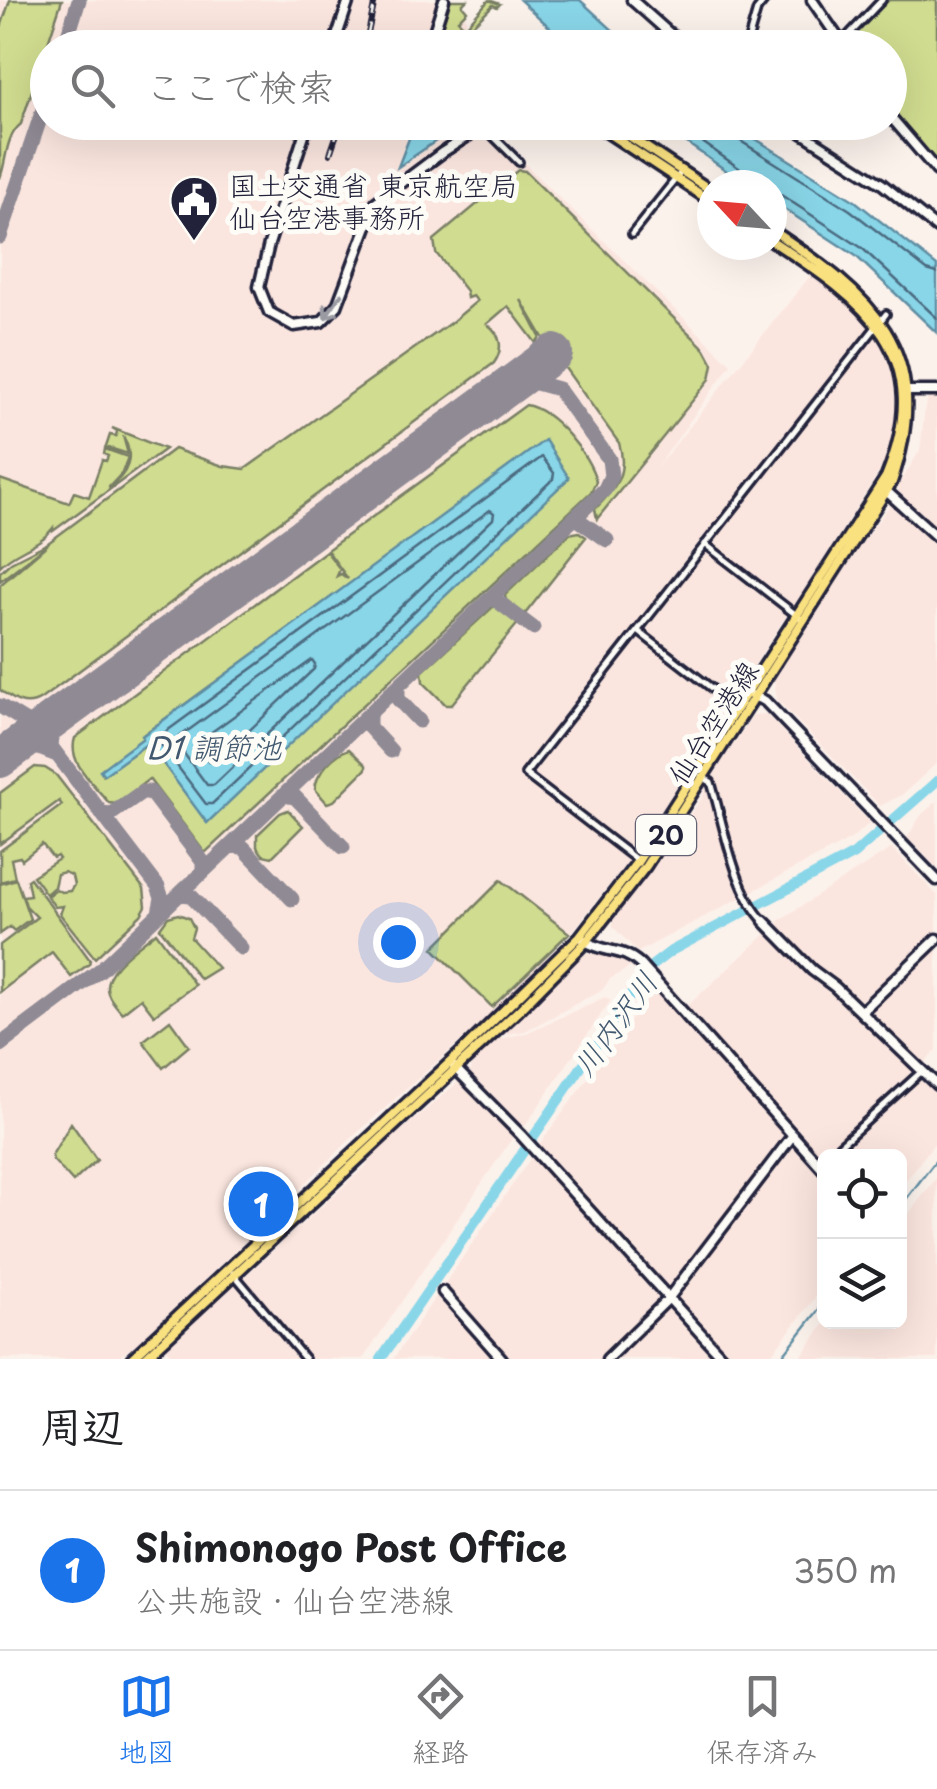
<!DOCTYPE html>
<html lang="ja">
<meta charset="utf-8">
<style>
body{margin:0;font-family:"Playpen Sans","Klee One",sans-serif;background:#f2f2f2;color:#202124}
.controls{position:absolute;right:30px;bottom:30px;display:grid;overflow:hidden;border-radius:15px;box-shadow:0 10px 40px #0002}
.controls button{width:90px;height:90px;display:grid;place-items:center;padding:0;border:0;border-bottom:2px solid #e0e0e0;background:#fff;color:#202124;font:50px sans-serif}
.compass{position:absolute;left:697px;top:170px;width:90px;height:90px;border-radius:50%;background:#fff;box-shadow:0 10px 40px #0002;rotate:296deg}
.you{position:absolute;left:398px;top:942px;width:35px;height:35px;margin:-25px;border:8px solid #fff;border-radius:50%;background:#1a73e8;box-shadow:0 0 0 15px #1a73e833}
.badge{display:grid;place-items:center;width:65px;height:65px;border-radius:50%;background:#1a73e8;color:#fff;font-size:32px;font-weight:700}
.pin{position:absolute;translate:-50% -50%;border:5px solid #fff;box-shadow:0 2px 10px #0006}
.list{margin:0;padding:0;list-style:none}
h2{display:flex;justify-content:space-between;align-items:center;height:130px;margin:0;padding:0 40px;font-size:42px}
h2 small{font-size:32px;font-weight:400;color:#757577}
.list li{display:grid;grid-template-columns:65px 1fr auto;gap:30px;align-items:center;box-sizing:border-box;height:160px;padding:0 40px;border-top:2px solid #e0e0e0}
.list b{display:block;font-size:38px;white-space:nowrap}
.list p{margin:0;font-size:32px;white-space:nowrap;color:#757577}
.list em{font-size:32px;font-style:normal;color:#757577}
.icon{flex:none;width:55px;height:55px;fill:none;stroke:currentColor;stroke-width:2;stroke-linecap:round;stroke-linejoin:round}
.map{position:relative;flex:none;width:937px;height:1359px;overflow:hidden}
.search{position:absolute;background:#fff;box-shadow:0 10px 40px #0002;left:30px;right:30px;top:30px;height:110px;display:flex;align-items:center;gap:25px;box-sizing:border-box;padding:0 35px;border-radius:55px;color:#757577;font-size:38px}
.sheet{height:290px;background:#fff}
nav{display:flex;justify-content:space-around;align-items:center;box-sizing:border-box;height:140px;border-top:2px solid #e0e0e0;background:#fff;font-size:28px;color:#757577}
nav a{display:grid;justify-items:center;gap:5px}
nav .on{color:#1a73e8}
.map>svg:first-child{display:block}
.built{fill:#fbe6df}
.green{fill:#d0dc8f;stroke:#797f65;stroke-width:2.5;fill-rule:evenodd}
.water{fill:#89d6e8;stroke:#608ea3;stroke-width:2.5}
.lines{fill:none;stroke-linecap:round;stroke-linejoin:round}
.shore{stroke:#4b6a80;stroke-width:2.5}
.stream{stroke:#608ea3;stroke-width:2.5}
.river{stroke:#89d6e8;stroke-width:10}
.taxiway{stroke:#8f8a94;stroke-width:15}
.runway{stroke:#8f8a94;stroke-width:38}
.street-casing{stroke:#22223b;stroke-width:12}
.secondary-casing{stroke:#22223b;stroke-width:15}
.primary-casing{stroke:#22223b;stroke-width:15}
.street{stroke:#fdfcf7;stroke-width:5}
.secondary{stroke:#fdfcf7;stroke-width:8}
.primary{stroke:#fae180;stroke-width:8}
.rail-casing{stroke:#22223b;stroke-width:6}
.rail{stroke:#fdfcf7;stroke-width:2.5;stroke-dasharray:8;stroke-linecap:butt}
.oneway{stroke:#9a9aa2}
.labels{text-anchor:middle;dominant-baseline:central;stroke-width:10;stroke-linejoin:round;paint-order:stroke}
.shield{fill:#fdfcf7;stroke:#646373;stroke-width:2.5}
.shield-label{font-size:25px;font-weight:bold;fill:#22223b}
.poi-label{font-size:28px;fill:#22223b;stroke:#fdfcf7;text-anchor:start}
.street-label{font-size:28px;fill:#22223b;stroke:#fdfcf7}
.water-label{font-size:30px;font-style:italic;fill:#41586f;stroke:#fdfcf7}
</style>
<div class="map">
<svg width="937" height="1359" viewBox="0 0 937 1359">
<rect width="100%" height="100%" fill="#fcf2ec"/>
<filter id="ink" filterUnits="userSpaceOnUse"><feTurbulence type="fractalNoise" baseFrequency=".01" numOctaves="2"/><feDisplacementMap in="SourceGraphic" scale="20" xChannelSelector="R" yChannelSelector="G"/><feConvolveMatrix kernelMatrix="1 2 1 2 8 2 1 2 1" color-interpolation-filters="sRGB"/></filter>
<g filter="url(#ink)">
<!-- built -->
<path class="built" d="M0 0H461L473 47 48 48V122L492 123 495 132 540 179 731 364 655 470 810 276 860 310 872 324 704 541 701 539 522 774 630 859 575 928 501 1005 356 1134 275 1213 261 1199 255 1204 268 1220 135 1345 115 1359H0Z
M875 329 887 349 898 378 901 404 896 437 879 472 792 609 709 544Z
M937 396V529L898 493 899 485 920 450 925 406 928 398Z
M892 502 937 543V763L902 795 880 806 777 700 774 680 861 544Z
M706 550 788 613 737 692 721 691 645 632Z
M635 640H640L729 705 634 853 530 774Z
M766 714 870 823 851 839 638 952 613 927V920L702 798 706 786 753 715Z
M937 801V868L907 838 921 815Z
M892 848 937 895V933L864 1003 858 1004 815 968 779 931 778 921Z
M768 932 813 980 858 1015 914 1070 857 1125 819 1156 686 1007Z
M937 945V1050L922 1065 870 1014V1010Z
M592 952 626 958 634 965 610 979 603 989 552 1017 525 1031 502 1035 584 954Z
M654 989 786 1135 673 1289 667 1290 538 1146Z
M605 997 611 1000 523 1129 470 1075 472 1063 498 1039 526 1033Z
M922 1079 937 1092V1140L900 1188V1156H833L913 1084Z
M458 1082 469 1088 515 1134 363 1359H308L242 1279 366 1166 374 1154Z
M795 1144 824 1178V1286L768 1359H732L677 1299 678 1292 786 1148Z
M532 1156 660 1300 602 1359H393Z
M937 1177V1359H799L826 1322H900V1225Z
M238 1282 302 1359H175L166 1349Z
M666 1308H671L717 1359H615Z"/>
<!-- green -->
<path class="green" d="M10 0H62L21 124C5 137 7 160 0 178V30Z
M450 0H467L462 5 467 11 458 20 465 27 489 0 500 4 497 7 493 5 450 47H434Z
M889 0H937V157L933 162 890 110V48L848 47 845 42Z
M518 170 525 171 705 349 713 364 710 379 597 519 595 509C616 489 628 472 619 443L542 336 521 300 540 337 536 343 508 306 487 324C501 334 504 349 494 363L41 699C25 709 14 700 0 690V585L48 544 0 581V572L11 562 48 543 174 449 223 466 245 469 453 321 477 301 473 296 467 298 466 291 436 253 434 240Z
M526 405C553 410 590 455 596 481L591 492 205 853 149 779 117 804 109 803C94 784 67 763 75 738L326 551 340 569 337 576 341 574 348 579 327 550ZM545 441 568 478 207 822 148 743 103 775 101 770 144 738 143 735Z
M112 428 165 449 53 531V528C39 547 15 550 0 566V479L69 503 74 492 89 497 102 460 106 461 108 456 104 454 105 449 128 457 122 473 108 488C128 475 135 457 123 436L128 454 106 447 110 435 116 436 117 431Z
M579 532 586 537 525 614 506 602 505 595 569 534Z
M495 605 519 622 451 705H446L423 682 422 672Z
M349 749 366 765V769L334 801 327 803 315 789C316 773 334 754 349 749Z
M35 767 45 768 56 775 144 889 146 906 141 915 95 958 60 914 63 906 55 907 47 896 56 889 61 892 70 891 74 885 72 876 64 872 57 874 54 887 46 894 33 876 59 859 57 856 53 858 42 844 22 860 20 857 11 859 15 878 0 882V851L62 805 59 801 0 844V793Z
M288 810 303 826 272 857 263 855 257 847V835L280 813Z
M30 878 90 960 89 964 71 977 52 952 0 992V945L37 917 26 906 23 896 30 895 27 880Z
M16 879 30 919 14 931 10 927 0 934V884Z
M501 880 569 933 492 1007 433 948Z
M178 914 189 918 194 928 191 938 218 968 200 979 160 928 168 917Z
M156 932 195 985 154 1015 141 998 122 1013C117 1007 110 1000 108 993 100 970 141 945 156 932Z
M170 1020 189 1046 163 1068 143 1041Z
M71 1123 97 1160 73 1182 53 1160 52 1155Z"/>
<!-- water -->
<path class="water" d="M520 0H580L631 47H571Z
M415 123H447L452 130 398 167Z
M658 123H730L855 201 937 266V333L856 256 772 201V185H747Z
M545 440 569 478 207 823 148 743 104 775 100 770 143 738 142 736Z"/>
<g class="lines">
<!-- shore -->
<path class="shore" d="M674 122 746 173 750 185
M726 122 731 135 850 210 927 270 937 273
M772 194 781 195 862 248 937 318
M542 457 554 473 553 479 212 804H206L159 742 160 736Z
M490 510 494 513 493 519 214 785H207L177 744 178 738Z
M312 660 315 664 314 669 216 762H209L197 747 199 741Z"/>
<!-- stream -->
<path class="stream" d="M900 1207 937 1159
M780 1359 824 1303"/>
<!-- river -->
<path class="river" d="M381 1359 650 967 671 951 854 854 937 781"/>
<!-- taxiway -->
<path class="taxiway" d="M64 48 79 0
M0 237 48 95
M576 518 607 540
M492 597 533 628
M398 687V699L419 721
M0 706 31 725 50 723
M369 715V727L391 751
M58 717 49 733 52 748 158 887 162 898 159 913
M11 752 34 746 57 755
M284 795 295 797 343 847
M101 813 111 814 142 792H150L203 862V872
M230 846 243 847 292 899
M180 894 190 895 241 948
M0 1045 100 970 605 489 611 476 609 459 558 389 529 381 510 385"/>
<!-- runway -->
<path class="runway" d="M0 759 554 353"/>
<!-- street casing -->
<g class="street-casing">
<path id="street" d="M842 42 882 0
M746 48 757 10 765 0
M483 126 519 162
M632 234 682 171
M705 544 804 621
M638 631 719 694 743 695
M701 776 711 782C723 822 734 891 764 921
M638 861 525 774 886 314
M828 1156 922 1071
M233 1273 305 1359"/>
</g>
<!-- secondary casing -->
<g class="secondary-casing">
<path id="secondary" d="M632 0 686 48
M812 0 845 48
M333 48 349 0
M429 48 444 0
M890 116 937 171
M308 122 269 244 259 287 269 312 294 326 321 322 337 306 376 202 443 152 490 122
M785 122 882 184 937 228
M909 391H937
M884 489 937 537
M751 695 765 701 937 880
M764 921 812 970 835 987 937 1085
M584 940C604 954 622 947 640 964L824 1170
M862 1011 937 939
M453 1066 521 1135 724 1359
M443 1292 502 1359
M607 1359 668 1299 793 1135"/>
</g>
<!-- primary casing -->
<g class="primary-casing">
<path id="primary" d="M591 122 712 202
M608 122 712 191
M131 1359 458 1055 580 936 638 861 886 477C937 353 865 301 772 241
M144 1359 518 1011 586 942 646 866 892 482C937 349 870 295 772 230"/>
</g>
<!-- street -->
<use href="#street" class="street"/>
<!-- secondary -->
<use href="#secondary" class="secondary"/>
<!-- primary -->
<use href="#primary" class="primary"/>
<!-- rail casing -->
<g class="rail-casing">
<path id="rail" d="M365 48 375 0
M330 154 341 122"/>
</g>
<!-- rail -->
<use href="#rail" class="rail"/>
</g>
<!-- one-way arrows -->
<defs><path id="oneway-shaft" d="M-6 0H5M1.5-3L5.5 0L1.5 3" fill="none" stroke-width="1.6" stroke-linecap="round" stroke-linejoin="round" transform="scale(2.5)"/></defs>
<use class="oneway" href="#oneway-shaft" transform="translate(333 306) rotate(125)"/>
</g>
<!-- icons -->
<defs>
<g id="civic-pin" transform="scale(2.5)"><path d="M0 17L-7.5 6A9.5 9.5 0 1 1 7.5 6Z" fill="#22223b" stroke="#fdfcf7"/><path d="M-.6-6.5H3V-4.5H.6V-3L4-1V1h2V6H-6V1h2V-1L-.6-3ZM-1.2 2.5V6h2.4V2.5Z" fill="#fff"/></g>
</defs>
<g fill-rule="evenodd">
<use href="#civic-pin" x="194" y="200"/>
</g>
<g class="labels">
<!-- shield labels -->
<rect class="shield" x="636" y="815" width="60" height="40" rx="8"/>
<g class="shield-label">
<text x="666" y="835">20</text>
</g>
<!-- poi labels -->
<g class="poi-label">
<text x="229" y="184">国土交通省 東京航空局<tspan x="229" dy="32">仙台空港事務所</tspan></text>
</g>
<!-- street labels -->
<g class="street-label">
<text transform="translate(712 722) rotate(-57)">仙台空港線</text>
</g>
<!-- water labels -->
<g class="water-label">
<text x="214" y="746">D1 調節池</text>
<text transform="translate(614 1023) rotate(-54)">川内沢川</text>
</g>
</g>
</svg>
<div class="controls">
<button><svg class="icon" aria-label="locate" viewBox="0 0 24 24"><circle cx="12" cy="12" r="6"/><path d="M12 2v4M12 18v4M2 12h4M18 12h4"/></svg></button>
<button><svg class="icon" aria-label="layers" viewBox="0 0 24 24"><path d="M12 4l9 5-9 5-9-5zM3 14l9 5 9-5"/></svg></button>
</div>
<svg class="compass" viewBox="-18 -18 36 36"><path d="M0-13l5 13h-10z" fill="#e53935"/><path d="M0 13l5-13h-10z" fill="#757577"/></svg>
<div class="you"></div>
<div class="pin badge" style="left:261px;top:1204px">1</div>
<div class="search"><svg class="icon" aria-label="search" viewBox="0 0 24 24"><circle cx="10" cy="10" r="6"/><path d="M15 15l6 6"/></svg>ここで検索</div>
</div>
<section class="sheet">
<h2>周辺<small></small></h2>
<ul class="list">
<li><span class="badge">1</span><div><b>Shimonogo Post Office</b><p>公共施設 · 仙台空港線</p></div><em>350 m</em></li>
</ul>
</section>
<nav>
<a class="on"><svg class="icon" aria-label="map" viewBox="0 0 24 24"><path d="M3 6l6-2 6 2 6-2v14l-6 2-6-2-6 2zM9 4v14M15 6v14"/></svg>地図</a>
<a><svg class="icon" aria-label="directions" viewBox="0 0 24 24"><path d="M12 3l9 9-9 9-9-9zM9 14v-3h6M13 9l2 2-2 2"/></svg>経路</a>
<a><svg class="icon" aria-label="saved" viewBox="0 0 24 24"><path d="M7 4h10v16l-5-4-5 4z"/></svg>保存済み</a>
</nav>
